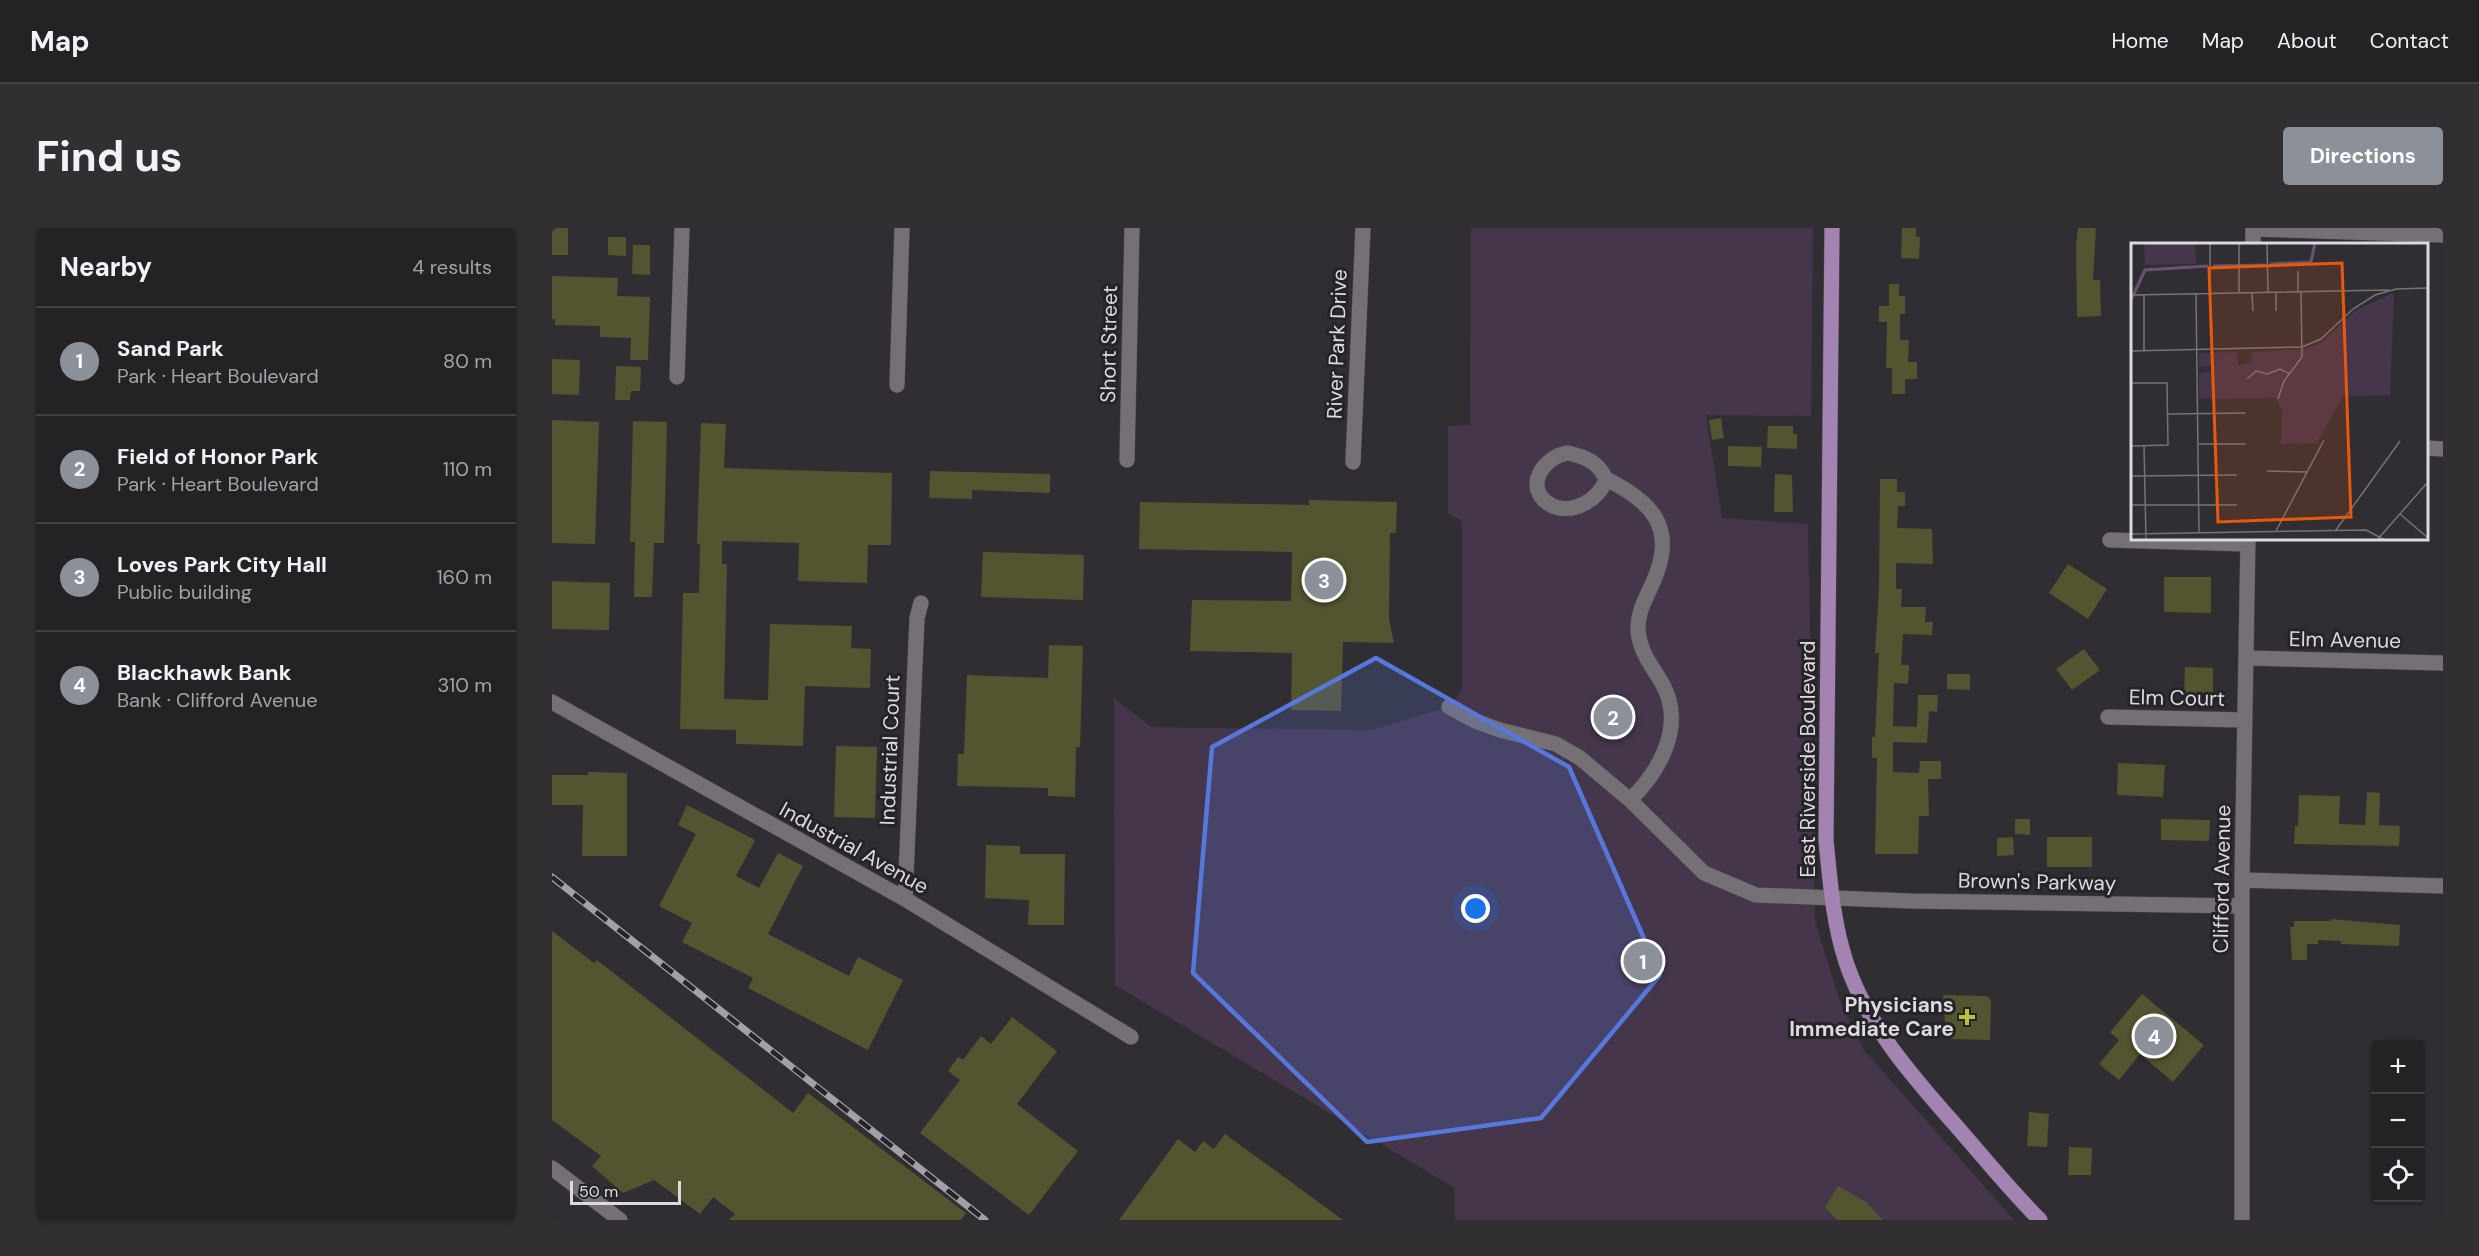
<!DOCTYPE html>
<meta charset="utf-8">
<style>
body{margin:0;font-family:"DM Sans",sans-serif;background:#312f32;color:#f1f3f6}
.controls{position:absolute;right:18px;bottom:18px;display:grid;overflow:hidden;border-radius:6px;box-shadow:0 2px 4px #0004}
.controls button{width:54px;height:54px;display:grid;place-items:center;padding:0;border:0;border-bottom:2px solid #423f43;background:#252226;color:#f1f3f6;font:30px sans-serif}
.scale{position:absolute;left:18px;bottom:15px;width:111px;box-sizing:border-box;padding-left:6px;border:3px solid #dcdadd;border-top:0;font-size:16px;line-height:21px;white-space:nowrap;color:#dcdadd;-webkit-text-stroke:4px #272429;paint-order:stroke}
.you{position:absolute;left:924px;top:681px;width:21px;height:21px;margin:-15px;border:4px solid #fff;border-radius:50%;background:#1a73e8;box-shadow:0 0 0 9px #1a73e833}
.badge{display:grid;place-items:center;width:39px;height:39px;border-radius:50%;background:#8c9099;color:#fff;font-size:20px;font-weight:700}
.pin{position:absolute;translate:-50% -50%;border:3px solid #fff;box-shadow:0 2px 6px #0006}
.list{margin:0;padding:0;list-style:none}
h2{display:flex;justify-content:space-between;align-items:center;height:78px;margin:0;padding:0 24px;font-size:26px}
h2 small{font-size:20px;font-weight:400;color:#a3a4a7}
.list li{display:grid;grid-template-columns:39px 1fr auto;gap:18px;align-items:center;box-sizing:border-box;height:108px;padding:0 24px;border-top:2px solid #423f43}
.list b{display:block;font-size:22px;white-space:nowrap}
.list p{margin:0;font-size:20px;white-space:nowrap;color:#a3a4a7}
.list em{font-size:20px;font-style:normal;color:#a3a4a7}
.icon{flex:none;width:33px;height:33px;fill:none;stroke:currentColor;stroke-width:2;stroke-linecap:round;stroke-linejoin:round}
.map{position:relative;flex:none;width:1891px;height:992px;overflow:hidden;border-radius:6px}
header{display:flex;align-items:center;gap:36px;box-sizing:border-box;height:84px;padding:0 30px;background:#252226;border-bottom:2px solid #423f43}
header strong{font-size:28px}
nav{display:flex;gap:33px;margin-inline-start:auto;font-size:21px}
.intro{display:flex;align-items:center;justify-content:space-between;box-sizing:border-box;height:144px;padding:0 36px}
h1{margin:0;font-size:42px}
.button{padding:15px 27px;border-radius:6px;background:#8c9099;color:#fff;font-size:21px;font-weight:700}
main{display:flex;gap:36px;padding:0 36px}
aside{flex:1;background:#252226;border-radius:6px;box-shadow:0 2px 4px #0004}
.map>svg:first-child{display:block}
.green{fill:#45364c}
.building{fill:#535430}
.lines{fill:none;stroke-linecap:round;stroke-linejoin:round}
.minor-casing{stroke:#4c494d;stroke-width:16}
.major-casing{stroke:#4c494d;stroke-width:16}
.minor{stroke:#747076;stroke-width:15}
.major{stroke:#a283b2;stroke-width:15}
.rail-casing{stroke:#a3a1a5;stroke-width:7}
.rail{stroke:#272429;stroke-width:4.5;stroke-dasharray:14;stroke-linecap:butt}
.marked{fill:#5678da;fill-opacity:0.2;stroke:#5678da;stroke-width:4.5;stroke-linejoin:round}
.poi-dot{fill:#bdbf43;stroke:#272429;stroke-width:2}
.labels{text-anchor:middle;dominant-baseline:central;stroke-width:6;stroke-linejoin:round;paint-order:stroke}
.street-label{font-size:21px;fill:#dcdadd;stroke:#272429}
.poi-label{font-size:21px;font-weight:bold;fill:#dcdadd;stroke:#272429;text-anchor:end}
.inset-river{fill:none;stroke:#685372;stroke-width:3}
.inset-road{fill:none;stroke:#757377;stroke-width:1.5}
.view{fill:#e8590c;fill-opacity:0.15;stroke:#e8590c;stroke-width:3}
.inset-edge{fill:none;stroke:#dcdadd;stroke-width:3}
</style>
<header>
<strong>Map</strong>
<nav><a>Home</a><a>Map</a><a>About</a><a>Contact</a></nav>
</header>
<div class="intro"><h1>Find us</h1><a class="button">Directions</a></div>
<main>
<aside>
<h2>Nearby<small>4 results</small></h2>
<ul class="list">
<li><span class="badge">1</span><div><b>Sand Park</b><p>Park · Heart Boulevard</p></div><em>80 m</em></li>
<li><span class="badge">2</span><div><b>Field of Honor Park</b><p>Park · Heart Boulevard</p></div><em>110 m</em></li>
<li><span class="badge">3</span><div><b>Loves Park City Hall</b><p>Public building</p></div><em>160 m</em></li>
<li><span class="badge">4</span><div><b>Blackhawk Bank</b><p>Bank · Clifford Avenue</p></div><em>310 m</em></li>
</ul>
</aside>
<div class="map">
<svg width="1891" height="992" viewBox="0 0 1891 992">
<rect width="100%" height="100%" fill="#312e33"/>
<!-- green -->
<path class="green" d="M919 0H1261L1259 188 1154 187 1170 290 1256 296 1263 693 1288 774 1312 822 1462 992H903V960L563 757 562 470 599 499 819 502 897 479 910 462V293L896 285V198L918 197Z"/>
<!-- building -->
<path class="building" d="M0 0H16V27H0Z
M1350 0H1364V9H1368L1367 31 1349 30Z
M1526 0H1544L1541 52H1548L1549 88 1525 89 1524 18Z
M56 9H74V28L56 27Z
M81 17H98V47L80 46Z
M0 48 66 50 65 68 98 69 96 132H78L79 110 48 109V98L3 97V91H0Z
M1337 56H1347V68H1353V86H1348V112H1357L1356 134H1365V151H1353V166H1340V140H1334L1335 94H1327V78H1337Z
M0 131 28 132 27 167 0 166Z
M64 138 89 139 88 163H79L78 172H63Z
M1169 190 1172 210 1160 212 1157 192Z
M0 192 47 194 43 316 0 315Z
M81 193 115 194 112 315H102L100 369H82L83 314H78Z
M149 195 174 196 172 240 340 245 339 317H316L315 355 246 353 247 315 170 313V336H175L172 471 216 472 218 396 300 398 299 420 319 421 318 460 253 458 251 518 184 516V502L128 501 131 365H147L148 316H145Z
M1216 198H1241V206H1245V221L1215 220Z
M1176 218 1210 219 1209 239 1176 238Z
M378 243 498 246V265L420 262V271L377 270Z
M1223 246 1240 247 1241 284H1222Z
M1328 251H1345V264H1353V278H1346L1345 300 1380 301 1381 336 1344 335V361H1350L1349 379H1374L1373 394H1381L1380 407 1351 406 1349 437H1357L1356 456 1342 455 1341 498 1365 499 1366 467H1386L1385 484 1377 483 1375 515 1341 514V544L1367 545 1368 533H1389V551H1376L1377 588H1367L1366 626H1323L1325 530H1320V509H1323L1327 425H1323L1327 361Z
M757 272 845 274 844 305H838L837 391 842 415 791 414 789 483 739 482 740 425 638 423 640 372 739 373 740 324 587 321 588 274 757 277Z
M431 324 532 327 531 372 429 369Z
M1516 336 1555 361 1536 391 1497 365Z
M1612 349H1659V385L1612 384Z
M0 353 58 355 57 402 0 401Z
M497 417 531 418 528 519H524L523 569 496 568V560L405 558 406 526H412L415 447 496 450Z
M1532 421 1548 442 1520 462 1504 441Z
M1633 439 1661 440V468L1632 467Z
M1395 446H1418V462L1395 461Z
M284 518 325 519 323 590 282 589Z
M1566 535 1613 537 1611 569 1565 567Z
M36 544 75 545V628H30L31 577H0V547H36Z
M1815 564 1828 565 1827 597 1848 598 1847 618 1742 616 1743 598H1746L1747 567 1788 568 1787 596 1813 597Z
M135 577 203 612 184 648 207 660 226 625 251 638 216 706 297 748 306 729 351 752 316 822 196 760 201 750 130 714 140 695 107 678 144 606 126 597Z
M1463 591H1478V607L1463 606Z
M1609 591 1658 592 1657 613 1609 612Z
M1461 609 1462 627 1445 628V610Z
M1495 609H1540V639H1495Z
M434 617 468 618V626H513L512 697H476L477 672 433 670Z
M1779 691 1848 697 1847 718 1789 716V713L1766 712V716H1755V732H1740L1738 699H1742V693H1779Z
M0 703 42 735 45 732 241 885 256 865 414 985 409 992H177L183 986 161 969 148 986 102 952 71 965 40 938 49 928 0 892Z
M1590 766 1652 817 1621 854 1588 826 1567 852 1547 836 1567 812 1558 804Z
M1391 767 1434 768 1439 772 1438 812 1399 811 1394 806Z
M460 789 505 823 465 876 526 923 477 987 368 905 408 852 396 843 406 829 411 832 429 808 439 816Z
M1477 884 1497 886 1495 919 1475 918Z
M673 906 791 992H567L626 911 643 924 651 913 662 921Z
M1517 919 1540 920 1539 947H1516Z
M1286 958 1314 974 1331 992H1286L1281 988 1273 979Z"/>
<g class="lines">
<!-- minor casing -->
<g class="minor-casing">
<path id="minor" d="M1701 1 1891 7
M1701 16V0
M125 149 130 0
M345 157 350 0
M1874 220 1891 221
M1016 225C1034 229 1046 234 1054 251 1048 272 1018 289 997 276 972 260 990 229 1016 225Z
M575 232 580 0
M801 234 811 0
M1054 251C1099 273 1125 299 1102 352 1095 369 1085 383 1086 403 1088 425 1101 439 1111 457 1133 498 1108 543 1078 572
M1558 312 1696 316
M1694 430 1891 435
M0 474 353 671 579 809
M897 479 923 493 948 502 1004 516 1028 530 1078 572 1152 645 1204 667 1359 673 1690 678
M1556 489 1693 492
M1690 652 1891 658
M353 671 365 390 369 375
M0 940 68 992
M1690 992V652L1696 310"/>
</g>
<!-- major casing -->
<g class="major-casing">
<path id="major" d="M1280 0 1274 612C1278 653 1281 694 1294 734 1315 798 1362 850 1406 900 1433 931 1459 963 1488 992"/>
</g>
<!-- minor -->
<use href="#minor" class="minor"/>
<!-- major -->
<use href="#major" class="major"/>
<!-- rail casing -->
<g class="rail-casing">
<path id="rail" d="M0 649 433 992"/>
</g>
<!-- rail -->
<use href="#rail" class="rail"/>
</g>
<!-- marked area -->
<path class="marked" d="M824 430 1017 539 1108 747 989 890 815 914 641 745 660 519Z"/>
<!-- markers -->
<path class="poi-dot" d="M1412 780h6v6h6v6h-6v6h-6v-6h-6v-6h6z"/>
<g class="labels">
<!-- street labels -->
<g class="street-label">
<text transform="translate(557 116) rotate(-89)">Short Street</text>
<text transform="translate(785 116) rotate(-88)">River Park Drive</text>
<text transform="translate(1793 412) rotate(1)">Elm Avenue</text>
<text transform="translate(1625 470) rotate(1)">Elm Court</text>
<text transform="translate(338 522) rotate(-88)">Industrial Court</text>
<text transform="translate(1256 531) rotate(-90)">East Riverside Boulevard</text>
<text transform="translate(302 620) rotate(29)">Industrial Avenue</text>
<text transform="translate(1670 651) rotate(-89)">Clifford Avenue</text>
<text transform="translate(1485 654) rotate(1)">Brown's Parkway</text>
</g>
<!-- poi labels -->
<g class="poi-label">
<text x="1402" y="777">Physicians<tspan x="1402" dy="24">Immediate Care</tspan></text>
</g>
</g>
<!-- overview -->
<g transform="translate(1579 15)">
<rect width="297" height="297" fill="#312e33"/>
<path d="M13 0H64L65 21 14 22ZM263 50 259 152 212 153 186 200 148 201 151 196V167L145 155 68 156V130L80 129V123L68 124V110L106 109 107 123 120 120 121 109 174 106 191 99 226 66Z" fill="#45364c"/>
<path class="inset-river" d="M139 21 180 19 184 0M82 23 134 22M0 57 14 27 77 23"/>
<path class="inset-road" d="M79 0V50M108 0V50M136 0 137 49M167 28V49M145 49V68M121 50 122 68M65 51 68 290M0 52 258 47M13 52V108M0 108 171 104 190 96 222 66 244 52 265 46 297 45M116 136 125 128 136 131 149 126 159 131M0 140H36L37 202 0 203M147 156 153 138 171 114 170 49M37 171 115 170M68 201H115M13 202 15 297M136 228 176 229M0 233 106 232M0 262H106M269 271 297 295M205 287 269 198M145 288 193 197M0 291 235 287 254 297M246 297 297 239"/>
<path class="view" d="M211 20 220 274 87 279 78 25Z"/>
<rect width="297" height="297" class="inset-edge"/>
</g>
</svg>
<div class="controls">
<button>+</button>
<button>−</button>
<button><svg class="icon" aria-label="locate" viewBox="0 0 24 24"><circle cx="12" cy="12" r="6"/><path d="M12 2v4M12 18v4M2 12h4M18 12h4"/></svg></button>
</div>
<div class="scale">50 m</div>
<div class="you"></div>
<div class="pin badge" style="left:1091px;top:733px">1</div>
<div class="pin badge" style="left:1061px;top:489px">2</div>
<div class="pin badge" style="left:772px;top:352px">3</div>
<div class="pin badge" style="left:1602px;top:808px">4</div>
</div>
</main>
